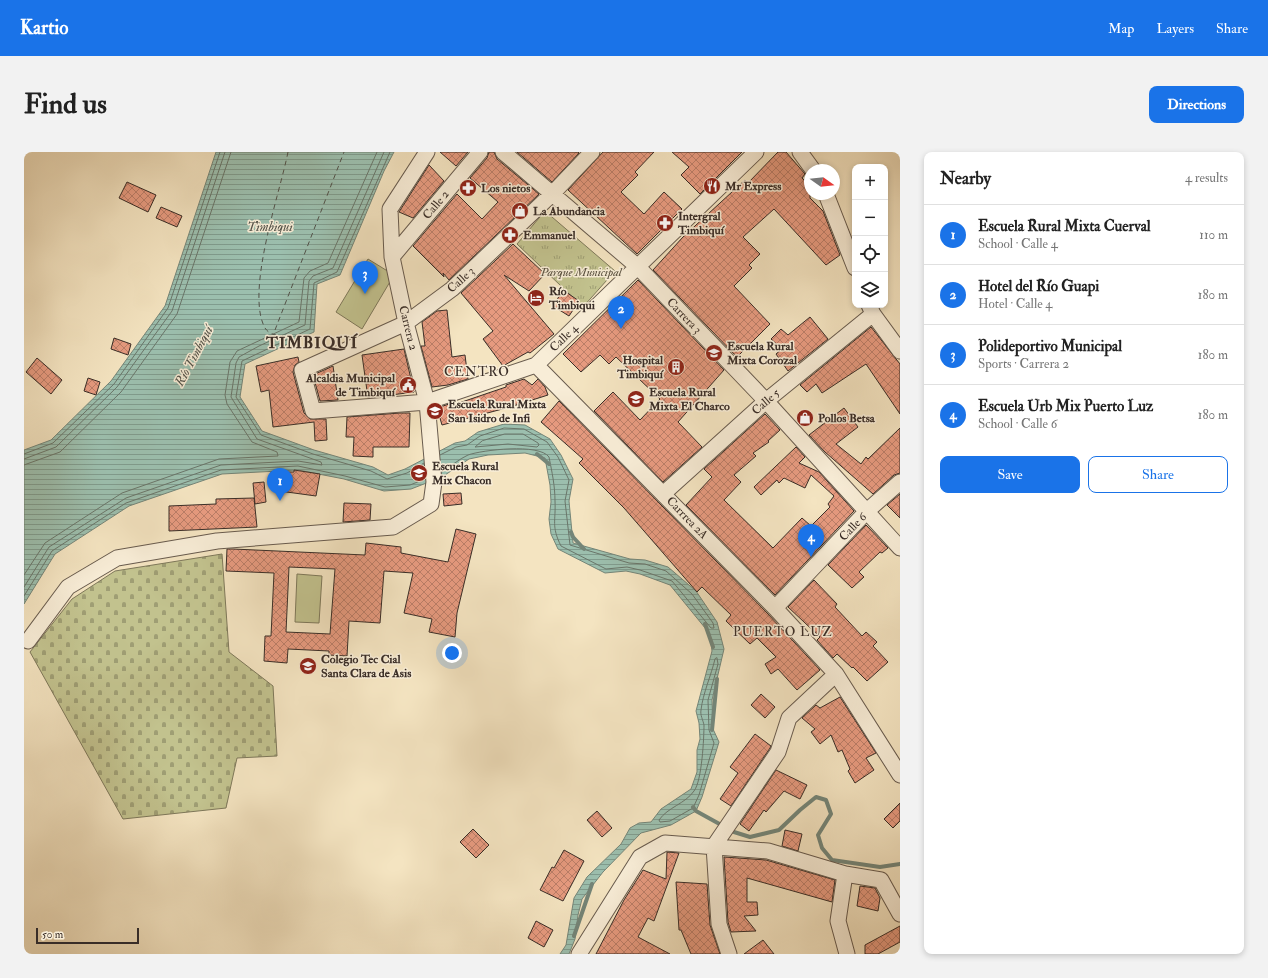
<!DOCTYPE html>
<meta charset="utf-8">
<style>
body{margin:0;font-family:"IM FELL Double Pica",serif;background:#f2f2f2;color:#222}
.controls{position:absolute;right:12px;top:12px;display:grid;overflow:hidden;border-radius:8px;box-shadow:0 2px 6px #0003}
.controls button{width:36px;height:36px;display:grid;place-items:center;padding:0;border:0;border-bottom:1px solid #e0e0e0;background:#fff;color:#222;font:20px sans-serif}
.compass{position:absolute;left:780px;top:12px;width:36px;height:36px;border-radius:50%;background:#fff;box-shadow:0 2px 6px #0003;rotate:105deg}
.scale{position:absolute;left:12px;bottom:10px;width:103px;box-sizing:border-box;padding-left:4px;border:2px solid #392d27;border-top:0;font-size:11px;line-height:14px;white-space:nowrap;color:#392d27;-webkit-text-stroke:3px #f8edd7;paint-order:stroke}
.you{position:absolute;left:428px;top:501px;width:14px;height:14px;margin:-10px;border:3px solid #fff;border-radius:50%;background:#1a73e8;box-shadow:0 0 0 6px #1a73e833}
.badge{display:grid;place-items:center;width:26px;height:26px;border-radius:50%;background:#1a73e8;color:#fff;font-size:13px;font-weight:700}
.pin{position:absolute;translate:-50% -33px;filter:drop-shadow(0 1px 2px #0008)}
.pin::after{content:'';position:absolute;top:21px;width:14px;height:12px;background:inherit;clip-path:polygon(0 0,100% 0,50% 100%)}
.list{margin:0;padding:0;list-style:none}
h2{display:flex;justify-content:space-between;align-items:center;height:52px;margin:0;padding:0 16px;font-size:17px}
h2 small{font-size:13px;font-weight:400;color:#767676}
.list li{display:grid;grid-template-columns:26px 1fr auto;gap:12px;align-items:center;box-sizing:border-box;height:60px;padding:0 16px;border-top:1px solid #e0e0e0}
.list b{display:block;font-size:15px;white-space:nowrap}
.list p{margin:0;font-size:13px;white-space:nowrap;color:#767676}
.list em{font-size:13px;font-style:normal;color:#767676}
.actions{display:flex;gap:8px;padding:12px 16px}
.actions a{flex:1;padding:9px 0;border:1px solid #1a73e8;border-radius:8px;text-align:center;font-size:14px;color:#1a73e8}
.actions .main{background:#1a73e8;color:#fff}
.icon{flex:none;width:22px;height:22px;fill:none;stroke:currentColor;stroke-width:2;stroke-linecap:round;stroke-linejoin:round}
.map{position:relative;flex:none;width:876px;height:802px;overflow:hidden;border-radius:8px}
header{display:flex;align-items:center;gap:24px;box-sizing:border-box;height:56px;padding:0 20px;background:#1a73e8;color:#fff}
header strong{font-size:19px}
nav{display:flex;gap:22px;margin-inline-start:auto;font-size:14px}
.intro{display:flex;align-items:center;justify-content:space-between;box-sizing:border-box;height:96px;padding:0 24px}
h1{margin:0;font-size:28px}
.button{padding:10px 18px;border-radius:8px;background:#1a73e8;color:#fff;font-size:14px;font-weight:700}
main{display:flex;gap:24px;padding:0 24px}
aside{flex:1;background:#fff;border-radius:8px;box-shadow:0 2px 6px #0003}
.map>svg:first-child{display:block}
.cemetery{fill:url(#cemetery-stones);stroke:#7e785a}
.park{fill:url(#park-tufts);stroke:#7e785a}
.garden{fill:#c2c28e;stroke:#7e785a}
.water{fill:url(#water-rules);stroke:#748578}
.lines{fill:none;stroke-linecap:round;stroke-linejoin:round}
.shore{stroke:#6a766a;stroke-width:1}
.stream{stroke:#748578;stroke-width:4}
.ferry{stroke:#525249;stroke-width:1;stroke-dasharray:5 4;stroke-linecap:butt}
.building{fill:url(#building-cross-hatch);stroke:#392d27;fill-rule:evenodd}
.street-casing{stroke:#685b4e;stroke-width:17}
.street{stroke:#f8edd7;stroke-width:15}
.labels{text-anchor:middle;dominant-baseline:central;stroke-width:3;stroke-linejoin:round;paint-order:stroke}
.poi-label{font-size:12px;font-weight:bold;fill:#392d27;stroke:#f8edd7;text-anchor:start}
.street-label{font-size:12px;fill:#392d27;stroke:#f8edd7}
.park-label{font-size:12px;font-style:italic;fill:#5b5241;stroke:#f8edd7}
.water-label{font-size:13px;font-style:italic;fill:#525249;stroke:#f8edd7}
.neighbourhood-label{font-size:13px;letter-spacing:1px;fill:#392d27;stroke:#f8edd7}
.district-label{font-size:16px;font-weight:bold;letter-spacing:1px;fill:#392d27;stroke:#f8edd7}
</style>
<header>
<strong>Kartio</strong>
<nav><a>Map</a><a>Layers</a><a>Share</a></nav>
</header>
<div class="intro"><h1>Find us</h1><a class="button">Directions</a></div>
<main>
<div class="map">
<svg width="876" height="802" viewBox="0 0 876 802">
<defs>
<pattern id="cemetery-stones" width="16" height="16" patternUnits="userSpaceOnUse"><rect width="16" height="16" fill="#c2c28e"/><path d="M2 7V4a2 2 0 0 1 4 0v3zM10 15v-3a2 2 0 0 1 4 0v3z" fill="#9f9e74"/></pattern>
<pattern id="park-tufts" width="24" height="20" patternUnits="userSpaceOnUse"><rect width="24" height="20" fill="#c2c28e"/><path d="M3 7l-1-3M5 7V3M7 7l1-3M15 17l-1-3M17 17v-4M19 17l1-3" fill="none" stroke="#9f9e74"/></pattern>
<pattern id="water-rules" width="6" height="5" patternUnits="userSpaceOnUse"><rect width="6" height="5" fill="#9cbfae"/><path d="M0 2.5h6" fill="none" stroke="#809c8e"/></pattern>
<pattern id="building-cross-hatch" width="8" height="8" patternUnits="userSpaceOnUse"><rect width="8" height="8" fill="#e69a7f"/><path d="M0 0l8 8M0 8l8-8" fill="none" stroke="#bb7e68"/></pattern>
</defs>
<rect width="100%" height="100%" fill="#f4e4c1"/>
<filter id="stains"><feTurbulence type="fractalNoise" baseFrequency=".005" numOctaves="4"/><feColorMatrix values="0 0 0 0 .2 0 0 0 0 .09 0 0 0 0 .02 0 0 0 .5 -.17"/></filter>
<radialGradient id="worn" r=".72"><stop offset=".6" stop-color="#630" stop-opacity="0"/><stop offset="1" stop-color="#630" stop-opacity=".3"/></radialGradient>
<!-- cemetery -->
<path class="cemetery" d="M198 402 205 500 249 534 253 604 213 606 202 656 99 667 6 500 48 447 91 419Z"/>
<!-- park -->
<path class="park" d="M521 59 591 119 559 155 493 92Z"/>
<!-- garden -->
<path class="garden" d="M344 107 370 123 338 177 312 160Z
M273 422 298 424 295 471 271 470Z"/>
<!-- water -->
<path class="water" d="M192 0H370L360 19 316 123 293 132 290 180 221 212 216 245 238 279 290 298 349 315 364 323 381 317 431 291 441 289 454 280 480 272 501 273 526 287 537 303 549 327 545 349 549 391 606 407 621 408 644 415 672 439 693 470 700 497 688 548 689 577 695 590 678 645 672 659 647 673 617 681 579 720 558 747 554 763 551 787 545 802H536L542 793 550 746 563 725 597 692 606 676 615 671 627 670 637 657 667 637 673 620V598L676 587 675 571 672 559 688 499 686 482 646 433 616 422 602 419 581 421 534 397 527 382 525 367 527 350 526 333 521 306 501 301 464 303 445 307 418 325 387 337 360 339 320 327 274 318 198 322 105 354 31 402 0 452V298L27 288 87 229 141 154Z"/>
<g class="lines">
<!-- shore -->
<path class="shore" d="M366 0 313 120 290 131 286 177 218 209 212 245 237 283 289 302 347 319 363 327 383 321 400 311
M481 282H499L514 291 515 293 513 295 484 292 451 295 458 289Z
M0 302 29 291 90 232 144 156 196 0
M416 303 432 295 443 293 456 284 480 276 500 277 523 290 534 305 545 328 541 349 546 393 605 411 621 412 642 419 668 442 689 471 690 476H687L648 429 616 418 603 415 582 417 537 394C527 374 532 369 531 349 531 334 528 320 525 305 515 291 458 298 444 303 435 307 426 315 418 320
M0 307 32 295 93 235 148 159 201 0
M0 313 36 300 97 240 153 162 207 0
M0 423 21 391 98 341 195 307 254 304 253 300 228 290 203 252 201 243 206 210 213 199 275 170 280 126 286 119 304 111 353 0
M0 435 25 395 102 346 197 313 274 309 298 313 297 310 233 287 207 245 212 211 215 205 235 194 281 173 285 129 289 124 309 116 360 0
M0 444 28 399 102 351 197 318 274 314 321 324 361 335 386 333 401 327
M693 506 694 512 684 548 685 578 690 591 675 643 669 656 646 669 636 670 635 668C644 655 661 652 670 639 678 629 680 585 680 573 679 568 676 563 677 558 679 541 687 524 691 507Z"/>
<!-- stream -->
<path class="stream" d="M513 302 525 312
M547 380 549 385 560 397
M681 472 689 495
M688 578 693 527
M669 655 672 659 710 680 726 685 755 678 776 658 792 645 802 648 807 662 794 683 798 696 808 708 856 715 876 712
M550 784 568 732"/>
<!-- ferry -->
<path class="ferry" d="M264 0C256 41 221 140 241 176 248 187 263 181 270 191
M251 178 320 0"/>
</g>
<!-- building -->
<path class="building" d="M416 0H444L432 14Z
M465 0H470L473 7 515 42 425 128 419 121 420 125 389 94 433 42 458 67 474 50 446 26 463 6Z
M493 0H554L555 1 528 30Z
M579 0H630L611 20 614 23 597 40 620 62 640 40 658 57 613 102 544 38Z
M648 0H718L676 42 657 23 665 15Z
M754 0H762L781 22 778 26 786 34V46L799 59 816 103 802 113 750 57 719 85 736 102 725 113 728 116 710 134 746 172 713 205 629 118 659 85 721 28 724 31Z
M405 13 420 29 389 66 375 60Z
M103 30 132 43 124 60 95 46Z
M137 55 158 64 153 75 132 66Z
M489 92 521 122 505 139 480 123 530 182 506 201 504 200 479 214 459 187 469 179 437 141Z
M614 128 700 218 654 270 678 295 639 330 570 259 589 240 616 268 636 247 592 205 585 212 576 203 557 220 539 202Z
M539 138 555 149 545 164 529 154Z
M423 158 428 205 441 203 444 227 424 233 408 235 397 194H401L398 170 413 159Z
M786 165 804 187 764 219 752 202 758 197 747 187 757 177 764 183Z
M847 175 876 212V262L842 212 798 241 792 232 783 240 776 233Z
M90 186 107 192 104 203 87 197Z
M380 197 390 240 344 246 338 203Z
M274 205 275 210 271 213 269 220 280 261 286 267H302L303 288 291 289 290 270 249 275 245 238 237 240 232 214Z
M13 206 38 228 27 242 2 220Z
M309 214 314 248 296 249 289 223Z
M64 226 76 230 72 243 60 239Z
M500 227 508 233 514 227 521 235 524 243 486 255 418 273 413 256 428 251 429 253 482 235V233Z
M535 249 744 462 796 518 773 538 754 517 747 522 741 512 752 505 733 486 726 492 702 469 707 463 678 435 673 440 600 356 555 311 559 307 517 270Z
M820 256 834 275 812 292 837 312 842 305 844 307 876 276V321L870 323 849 342 801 300 785 283Z
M376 261H386L385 295H349V305L329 304 330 285H322L323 265Z
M741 262 756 278 744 289 745 290 729 301 732 304 710 323 717 330 700 348 749 396 778 366 787 374 806 355 804 352 810 344 787 323 781 336 760 326 755 331 753 328 737 343 730 335 772 295 781 305 775 311 795 320 830 359 751 443 662 353 688 325 680 317Z
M270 318 296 322 292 344 248 338 247 320H270Z
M240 330 242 350 231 352 229 331Z
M437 341 438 352 420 354 419 342Z
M876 342V366L863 353Z
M230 346 233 375 145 379V354L192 352V347Z
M320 351 347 352 346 368 319 370Z
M842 373 864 396 858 401 856 400 835 420 840 425 828 436 804 413Z
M432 377 452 382 433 461 431 485 405 480 408 467 380 461 389 421 360 419 356 471 325 469 323 504 305 503V499L264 497 263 511 240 509 241 484H247L250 421 202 419 203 397H209L341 403 342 391 377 395V401L424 410ZM265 415 311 417 306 482 262 480Z
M790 428 813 452 811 455 838 484 842 480 853 490 849 494 864 510 843 529 829 515 828 516 813 502 809 506 793 488 796 485 764 455Z
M737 542 751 555 741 566 727 553Z
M816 545 852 601 842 606 850 618 831 631 824 619 826 617 818 598 814 600 807 583 796 592 787 580 791 577 778 566 792 553 796 556Z
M731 582 747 594 746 596 707 654 696 647 714 621 706 615Z
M752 618 783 633 776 647 760 639 742 660 740 658 725 679 716 672Z
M876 651V669L869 676 860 667Z
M573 659 588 676 578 685 563 668Z
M449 677 465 693 452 706 436 690Z
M761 678 778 682 774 699 758 694Z
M540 698 560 709 539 749 516 738 528 715 530 716Z
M643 700 655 701 630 769 624 766 614 785 646 802H572L600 748 619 718 642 727Z
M700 705 742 708 811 728 808 750 723 726V750H733L734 763 720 764 732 779 707 780 704 770Z
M652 730 683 732 686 773 696 802H667L657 778H655Z
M836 734 851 736 856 746 854 759 833 754Z
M512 769 529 778 520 795 504 786Z
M876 774V790L854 802H841V793Z
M739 788 750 802H720Z"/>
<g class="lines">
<!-- street casing -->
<g class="street-casing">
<path id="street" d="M479 0 614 115 742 249 876 396
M568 0 529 41 428 137 382 171 278 218 289 259 403 250 512 213 732 0
M776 0 789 18
M802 42 831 116
M368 105 456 0
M845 153 849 162 876 199
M512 213 751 456 812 522 876 623
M639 342 742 249 849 162
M751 456 843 359 876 330
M4 489 44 435 93 406 193 389 369 375 407 352 410 330 403 250 382 171 368 105 366 57 403 0
M821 722 814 769 823 802
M555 802 616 705 641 691 744 699 821 722 857 728 876 762
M705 802 695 772 690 694 754 600 765 566 812 522"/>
</g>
<!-- street -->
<use href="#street" class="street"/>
</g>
<!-- icons -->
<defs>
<g id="restaurant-disc" transform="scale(0.9)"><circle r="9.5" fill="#8f2418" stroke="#f8edd7"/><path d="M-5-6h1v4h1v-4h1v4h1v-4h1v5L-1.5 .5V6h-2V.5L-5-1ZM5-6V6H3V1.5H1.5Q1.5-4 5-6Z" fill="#fff"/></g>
<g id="pharmacy-disc" transform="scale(0.9)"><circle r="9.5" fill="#8f2418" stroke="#f8edd7"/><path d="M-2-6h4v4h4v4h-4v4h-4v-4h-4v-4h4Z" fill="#fff"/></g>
<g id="shop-disc" transform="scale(0.9)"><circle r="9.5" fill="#8f2418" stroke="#f8edd7"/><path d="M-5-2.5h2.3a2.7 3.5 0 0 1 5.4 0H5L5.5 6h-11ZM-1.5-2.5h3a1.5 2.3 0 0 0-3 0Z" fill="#fff"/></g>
<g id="hotel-disc" transform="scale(0.9)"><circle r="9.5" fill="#8f2418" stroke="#f8edd7"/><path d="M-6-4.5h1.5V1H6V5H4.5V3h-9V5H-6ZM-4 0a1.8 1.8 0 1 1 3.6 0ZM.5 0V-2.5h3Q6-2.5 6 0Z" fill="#fff"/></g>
<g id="school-disc" transform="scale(0.9)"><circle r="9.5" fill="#8f2418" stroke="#f8edd7"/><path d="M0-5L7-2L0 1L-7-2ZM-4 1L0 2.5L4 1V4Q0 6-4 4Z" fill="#fff"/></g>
<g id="building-disc" transform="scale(0.9)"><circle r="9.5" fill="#8f2418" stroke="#f8edd7"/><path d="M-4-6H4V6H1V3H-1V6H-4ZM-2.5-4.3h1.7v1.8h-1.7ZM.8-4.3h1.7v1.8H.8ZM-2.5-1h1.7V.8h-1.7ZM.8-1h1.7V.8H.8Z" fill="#fff"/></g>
<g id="civic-disc" transform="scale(0.9)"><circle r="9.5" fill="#8f2418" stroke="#f8edd7"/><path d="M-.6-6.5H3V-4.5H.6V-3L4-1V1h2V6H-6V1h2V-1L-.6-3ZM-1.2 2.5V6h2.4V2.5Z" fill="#fff"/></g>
</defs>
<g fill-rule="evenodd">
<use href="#restaurant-disc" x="688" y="34"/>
<use href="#pharmacy-disc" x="444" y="36"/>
<use href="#shop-disc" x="496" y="59"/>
<use href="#pharmacy-disc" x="641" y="71"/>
<use href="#pharmacy-disc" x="486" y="83"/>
<use href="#hotel-disc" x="512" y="146"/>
<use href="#school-disc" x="690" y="201"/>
<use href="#building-disc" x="652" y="215"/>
<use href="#civic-disc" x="384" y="233"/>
<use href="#school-disc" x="612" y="247"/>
<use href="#school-disc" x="411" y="259"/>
<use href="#shop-disc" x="781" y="266"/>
<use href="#school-disc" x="395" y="321"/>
<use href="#school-disc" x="284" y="514"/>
</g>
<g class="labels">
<!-- poi labels -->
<g class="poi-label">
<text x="701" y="34">Mr Express</text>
<text x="457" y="36">Los nietos</text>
<text x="509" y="59">La Abundancia</text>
<text x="654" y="64">Intergral<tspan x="654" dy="14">Timbiquí</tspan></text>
<text x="499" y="83">Emmanuel</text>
<text x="525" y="139">Río<tspan x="525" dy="14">Timbiqui</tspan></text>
<text x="703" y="194">Escuela Rural<tspan x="703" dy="14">Mixta Corozal</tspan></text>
<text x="639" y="208" text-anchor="end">Hospital<tspan x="639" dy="14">Timbiquí</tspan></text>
<text x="371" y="226" text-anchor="end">Alcaldia Municipal<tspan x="371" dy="14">de Timbiquí</tspan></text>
<text x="625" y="240">Escuela Rural<tspan x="625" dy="14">Mixta El Charco</tspan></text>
<text x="424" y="252">Escuela Rural Mixta<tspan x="424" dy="14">San Isidro de Infi</tspan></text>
<text x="794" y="266">Pollos Betsa</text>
<text x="408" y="314">Escuela Rural<tspan x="408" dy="14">Mix Chacon</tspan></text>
<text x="297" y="507">Colegio Tec Cial<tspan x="297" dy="14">Santa Clara de Asis</tspan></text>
</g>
<!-- street labels -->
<g class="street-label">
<text transform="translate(412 53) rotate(-50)">Calle 2</text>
<text transform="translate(437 128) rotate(-42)">Calle 3</text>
<text transform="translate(660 164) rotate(46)">Carrera 3</text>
<text transform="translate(384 176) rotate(76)">Carrera 2</text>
<text transform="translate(540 186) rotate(-44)">Calle 4</text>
<text transform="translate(742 250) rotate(-41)">Calle 5</text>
<text transform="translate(663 366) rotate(46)">Carrrea 2A</text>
<text transform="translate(829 375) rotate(-46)">Calle 6</text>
</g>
<!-- park labels -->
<g class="park-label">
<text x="557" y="120">Parque Municipal</text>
</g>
<!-- water labels -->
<g class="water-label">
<text x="246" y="75">Timbiqui</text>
<text transform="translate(170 204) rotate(-62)">Río Timbiquí</text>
</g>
<!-- neighbourhood labels -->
<g class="neighbourhood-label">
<text x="453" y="220">CENTRO</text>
<text x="759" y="480">PUERTO LUZ</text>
</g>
<!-- district labels -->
<g class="district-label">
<text x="288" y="191">TIMBIQUÍ</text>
</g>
</g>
<rect width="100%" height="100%" filter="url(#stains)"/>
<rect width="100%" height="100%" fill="url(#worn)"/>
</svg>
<div class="controls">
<button>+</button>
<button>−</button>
<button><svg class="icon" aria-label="locate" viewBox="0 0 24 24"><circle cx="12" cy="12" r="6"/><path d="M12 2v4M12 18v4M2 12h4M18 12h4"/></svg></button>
<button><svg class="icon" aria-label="layers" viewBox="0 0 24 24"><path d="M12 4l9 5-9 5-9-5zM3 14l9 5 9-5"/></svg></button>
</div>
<svg class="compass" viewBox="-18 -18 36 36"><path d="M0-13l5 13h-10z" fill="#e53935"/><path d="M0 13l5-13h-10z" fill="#767676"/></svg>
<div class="scale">50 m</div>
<div class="you"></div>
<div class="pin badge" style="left:256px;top:349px">1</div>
<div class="pin badge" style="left:597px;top:177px">2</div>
<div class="pin badge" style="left:341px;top:142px">3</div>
<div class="pin badge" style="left:787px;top:405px">4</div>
</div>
<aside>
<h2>Nearby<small>4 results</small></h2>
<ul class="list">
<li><span class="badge">1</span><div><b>Escuela Rural Mixta Cuerval</b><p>School · Calle 4</p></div><em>110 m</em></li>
<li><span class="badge">2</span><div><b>Hotel del Río Guapi</b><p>Hotel · Calle 4</p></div><em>180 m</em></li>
<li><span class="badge">3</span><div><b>Polideportivo Municipal</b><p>Sports · Carrera 2</p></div><em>180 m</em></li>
<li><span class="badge">4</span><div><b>Escuela Urb Mix Puerto Luz</b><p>School · Calle 6</p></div><em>180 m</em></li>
</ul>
<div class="actions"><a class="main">Save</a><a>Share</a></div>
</aside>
</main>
